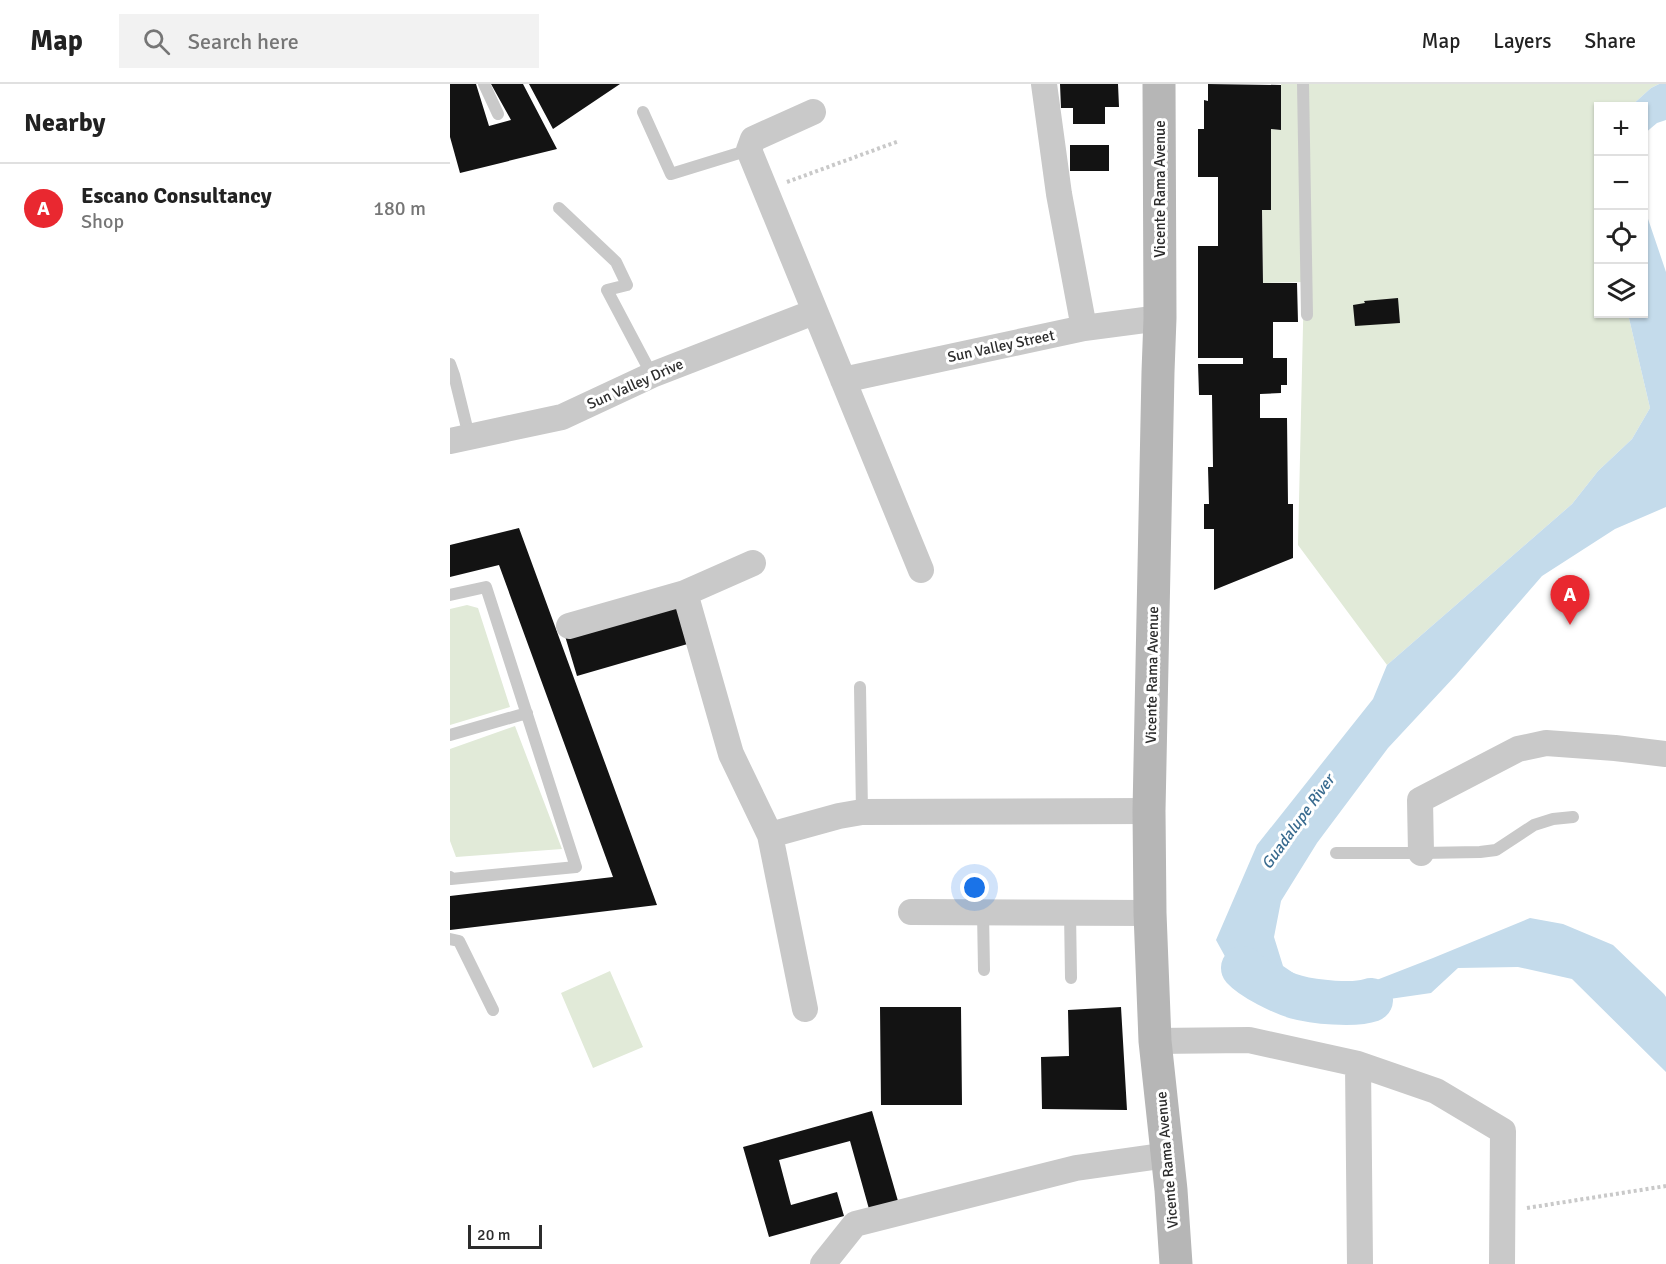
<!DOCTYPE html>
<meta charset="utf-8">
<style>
body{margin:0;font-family:Signika,sans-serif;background:#f2f2f2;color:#222}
.controls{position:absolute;right:18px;top:18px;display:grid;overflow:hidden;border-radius:0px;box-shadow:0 2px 4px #0004}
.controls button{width:54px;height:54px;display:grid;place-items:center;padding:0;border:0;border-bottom:2px solid #e0e0e0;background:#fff;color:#222;font:30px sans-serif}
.scale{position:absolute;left:18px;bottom:15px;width:74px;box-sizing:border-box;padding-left:6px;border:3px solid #2c2c2c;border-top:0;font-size:16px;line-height:21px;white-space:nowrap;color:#2c2c2c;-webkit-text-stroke:4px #fff;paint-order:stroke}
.you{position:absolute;left:525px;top:804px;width:21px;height:21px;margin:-15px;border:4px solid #fff;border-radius:50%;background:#1a73e8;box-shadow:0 0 0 9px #1a73e833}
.badge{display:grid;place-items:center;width:39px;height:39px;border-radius:50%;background:#e92830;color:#fff;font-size:20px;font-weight:700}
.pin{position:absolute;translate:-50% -50px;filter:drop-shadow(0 2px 3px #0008)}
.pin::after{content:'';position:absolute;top:32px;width:21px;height:18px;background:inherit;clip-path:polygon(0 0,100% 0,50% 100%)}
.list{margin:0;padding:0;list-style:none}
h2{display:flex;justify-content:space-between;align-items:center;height:78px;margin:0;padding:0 24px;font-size:26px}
h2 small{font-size:20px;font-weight:400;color:#767676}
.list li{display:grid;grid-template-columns:39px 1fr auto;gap:18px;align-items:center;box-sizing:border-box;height:90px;padding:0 24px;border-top:2px solid #e0e0e0}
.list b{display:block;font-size:22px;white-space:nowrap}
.list p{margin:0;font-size:20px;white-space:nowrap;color:#767676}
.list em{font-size:20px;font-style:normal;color:#767676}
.icon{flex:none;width:33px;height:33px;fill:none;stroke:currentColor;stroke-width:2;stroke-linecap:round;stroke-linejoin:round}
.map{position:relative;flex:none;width:1216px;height:1180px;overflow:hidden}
header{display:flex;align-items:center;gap:36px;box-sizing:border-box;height:84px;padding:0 30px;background:#fff;border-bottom:2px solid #e0e0e0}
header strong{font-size:28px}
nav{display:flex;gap:33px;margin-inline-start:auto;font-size:21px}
.search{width:420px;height:54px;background:#f2f2f2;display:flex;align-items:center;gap:15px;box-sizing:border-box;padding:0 21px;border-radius:0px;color:#767676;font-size:22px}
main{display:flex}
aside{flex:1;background:#fff}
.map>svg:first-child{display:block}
.green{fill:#e1ead8}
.water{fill:#c4dbeb}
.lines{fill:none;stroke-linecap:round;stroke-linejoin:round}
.river{stroke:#c4dbeb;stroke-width:44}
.building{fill:#131313}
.path{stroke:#c9c9c9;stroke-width:4;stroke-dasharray:3 3;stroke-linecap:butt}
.lane{stroke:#c9c9c9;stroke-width:12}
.street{stroke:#c9c9c9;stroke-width:26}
.secondary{stroke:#b6b6b6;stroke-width:33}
.labels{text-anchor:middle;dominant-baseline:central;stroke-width:6;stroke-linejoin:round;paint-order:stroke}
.street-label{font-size:15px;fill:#2c2c2c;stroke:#fff}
.water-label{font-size:16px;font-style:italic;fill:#396b8f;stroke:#fff}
</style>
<header>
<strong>Map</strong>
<div class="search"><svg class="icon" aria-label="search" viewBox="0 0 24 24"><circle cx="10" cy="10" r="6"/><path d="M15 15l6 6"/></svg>Search here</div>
<nav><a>Map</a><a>Layers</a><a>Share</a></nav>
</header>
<main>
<aside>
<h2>Nearby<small></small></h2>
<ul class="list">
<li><span class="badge">A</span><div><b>Escano Consultancy</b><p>Shop</p></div><em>180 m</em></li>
</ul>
</aside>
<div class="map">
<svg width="1216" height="1180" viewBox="0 0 1216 1180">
<rect width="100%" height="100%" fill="#fff"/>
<!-- green -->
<path class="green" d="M831 0H1209L1201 4 1181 22H1148V48L1145 50 1148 98V230H1178L1200 324 1182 355 1148 387 1122 420 937 581 848 461 854 198 813 199 812 126H821V45L831 46Z
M17 521 28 524 60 623 0 641V525Z
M65 642 112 765 6 773 0 757V665Z
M160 887 193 963 143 984 111 909Z"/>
<!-- water -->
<path class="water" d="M1209 0H1216V36L1207 39 1194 50V22H1181L1201 4Z
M1194 123 1216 188V423L1165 445 1092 492 1006 591 938 664 867 759 831 817 824 853 833 882 858 899 906 904 983 874 1080 834 1113 840 1163 861 1214 910 1216 913V988L1122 895 1068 883 1008 884 981 909 898 921 805 906 783 887 766 856 807 761 923 615 937 581 1122 420 1148 387 1182 355 1200 324 1178 230H1194Z"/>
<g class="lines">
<!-- river -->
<path class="river" d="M793 884C803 895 832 909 846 913 864 918 904 922 921 916"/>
</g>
<!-- building -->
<path class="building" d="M0 0H26L39 42 61 36 41 0H73L107 65 10 89 0 53Z
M79 0H170L103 45Z
M610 0H668L669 23H655V40H623V24H611Z
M758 0 831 1V46L821 45V126H812L813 199H847L848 238H823V274H837V301H831V309L810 310V334H837L838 420H843V474L764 506V445H754V420H759L758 383H763L762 311H749L748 280H793V274H748V162H768V93H748V45H754V16L758 17Z
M620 61H659V87H620Z
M948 214 950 239 905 242 903 221 915 219 914 217Z
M69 444 207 821 0 846V812L163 793 49 481 0 493V461Z
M229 519 241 559 127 592 115 552Z
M430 923H511L512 1021H431Z
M671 923 677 1026 592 1025 591 973 619 972 618 926Z
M422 1027 448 1117 419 1125 400 1057 329 1076 341 1121 387 1108 394 1132 319 1153 293 1063Z"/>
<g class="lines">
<!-- path -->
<path class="path" d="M337 98 449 57
M1077 1124 1216 1102"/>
<!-- lane -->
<path class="lane" d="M34 0 48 30
M853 0 857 231
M193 28 221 90 299 66
M109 124 166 178 177 201 157 206 202 291
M0 280 4 291 19 352
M0 511 36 503 126 783 1 795 0 793
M410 603 412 728
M0 651 77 629
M886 769H971L1030 768 1046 766 1084 741 1103 735 1123 733
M533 828 534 886
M620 828 621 894
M0 855 9 857 43 926"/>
<!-- street -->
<path class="street" d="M594 0 609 110 634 244
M363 28 303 55 299 66 471 486
M393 296 634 244 710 234
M0 357 112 333 202 291 364 228
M235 509 281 670 320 751 355 925
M119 542 235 509 303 479
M320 751 389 732 412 728 699 727
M971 769 970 716 1068 665 1096 659 1165 664 1216 670
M461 828 700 829
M705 957 799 956 908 980 986 1007 1053 1047 1052 1180
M908 980 910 1180
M373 1180 405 1140 626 1084 718 1071"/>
<!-- secondary -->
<path class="secondary" d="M709 0 710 234 708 288 699 727 700 829 705 957 721 1106 726 1180"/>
</g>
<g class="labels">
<!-- street labels -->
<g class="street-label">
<text transform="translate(710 105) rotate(-90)">Vicente Rama Avenue</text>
<text transform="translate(551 262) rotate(-12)">Sun Valley Street</text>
<text transform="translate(185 300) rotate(-24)">Sun Valley Drive</text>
<text transform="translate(702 591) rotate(-89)">Vicente Rama Avenue</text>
<text transform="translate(717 1076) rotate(-95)">Vicente Rama Avenue</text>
</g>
<!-- water labels -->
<g class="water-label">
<text transform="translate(848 738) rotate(-54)">Guadalupe River</text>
</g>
</g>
</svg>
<div class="controls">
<button>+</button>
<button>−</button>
<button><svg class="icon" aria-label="locate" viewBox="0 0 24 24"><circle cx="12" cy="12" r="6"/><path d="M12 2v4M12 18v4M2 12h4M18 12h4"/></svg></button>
<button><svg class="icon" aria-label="layers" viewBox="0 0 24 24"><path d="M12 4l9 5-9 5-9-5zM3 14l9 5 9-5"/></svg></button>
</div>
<div class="scale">20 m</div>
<div class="you"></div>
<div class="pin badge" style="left:1120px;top:541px">A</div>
</div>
</main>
